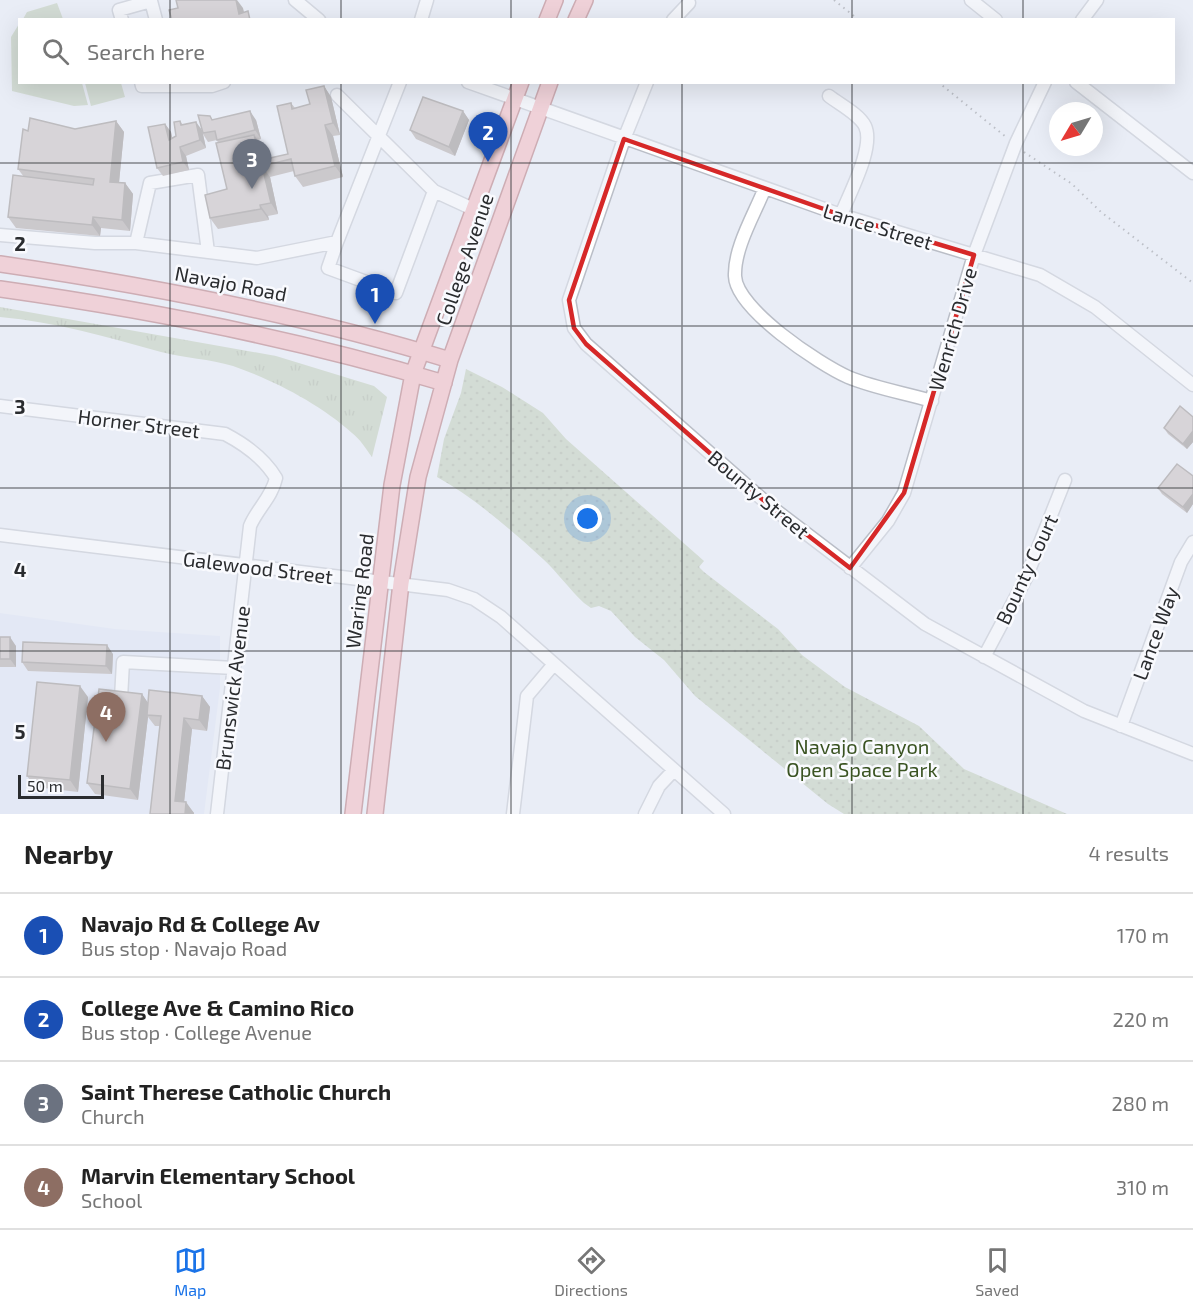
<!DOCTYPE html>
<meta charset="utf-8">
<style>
body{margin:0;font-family:"Exo 2",sans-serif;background:#f6f6f6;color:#222}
.compass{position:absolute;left:1049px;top:102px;width:54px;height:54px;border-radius:50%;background:#fff;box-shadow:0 6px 24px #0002;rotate:232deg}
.scale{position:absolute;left:18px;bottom:15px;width:86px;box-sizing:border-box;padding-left:6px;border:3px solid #2a2c2f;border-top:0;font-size:16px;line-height:21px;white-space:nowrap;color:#2a2c2f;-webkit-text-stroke:4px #f9fafe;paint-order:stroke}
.you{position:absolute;left:588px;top:519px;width:21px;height:21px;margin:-15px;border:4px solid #fff;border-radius:50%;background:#1a73e8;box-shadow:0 0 0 9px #1a73e833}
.badge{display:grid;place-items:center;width:39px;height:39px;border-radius:50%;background:#1a73e8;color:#fff;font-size:20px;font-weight:700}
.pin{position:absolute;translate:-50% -50px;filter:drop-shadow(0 2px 3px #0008)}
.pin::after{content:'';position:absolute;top:32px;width:21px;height:18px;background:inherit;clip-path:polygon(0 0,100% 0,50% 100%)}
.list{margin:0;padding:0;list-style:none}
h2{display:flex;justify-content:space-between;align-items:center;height:78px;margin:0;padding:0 24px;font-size:26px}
h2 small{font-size:20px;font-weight:400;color:#767676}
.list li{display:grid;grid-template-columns:39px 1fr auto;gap:18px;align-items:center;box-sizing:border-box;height:84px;padding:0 24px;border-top:2px solid #e0e0e0}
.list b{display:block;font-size:22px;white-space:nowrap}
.list p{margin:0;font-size:20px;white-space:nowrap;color:#767676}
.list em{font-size:20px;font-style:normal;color:#767676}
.icon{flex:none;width:33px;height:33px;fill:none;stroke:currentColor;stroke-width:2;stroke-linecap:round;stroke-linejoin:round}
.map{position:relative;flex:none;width:1193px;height:814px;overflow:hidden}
.search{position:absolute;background:#fff;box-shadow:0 6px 24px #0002;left:18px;right:18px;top:18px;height:66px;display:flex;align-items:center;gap:15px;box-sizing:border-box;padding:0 21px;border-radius:0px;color:#767676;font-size:22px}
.sheet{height:414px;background:#fff}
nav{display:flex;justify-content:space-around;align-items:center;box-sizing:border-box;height:84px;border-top:2px solid #e0e0e0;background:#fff;font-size:16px;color:#767676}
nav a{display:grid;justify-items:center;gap:3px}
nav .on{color:#1a73e8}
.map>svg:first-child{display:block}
.built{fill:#dce3f3}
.grass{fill:url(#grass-tufts)}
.park{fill:url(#park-dots)}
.pitch{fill:#b9c8ad}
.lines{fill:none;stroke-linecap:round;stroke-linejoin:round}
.minor-casing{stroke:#babec7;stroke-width:15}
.major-casing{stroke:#ab5f64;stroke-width:18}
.path{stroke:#86898f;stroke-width:2;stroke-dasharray:1.5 4.5;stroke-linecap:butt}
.minor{stroke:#fff;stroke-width:12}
.major{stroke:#f6afb3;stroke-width:15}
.wall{fill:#a79d9a}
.shaded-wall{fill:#88807d}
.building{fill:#c2b7b3;stroke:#88807d;stroke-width:1.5}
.marked{fill:none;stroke:#d62828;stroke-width:4.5;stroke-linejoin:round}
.grid{fill:none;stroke:#2a2c2f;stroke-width:1.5;stroke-opacity:0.55}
.labels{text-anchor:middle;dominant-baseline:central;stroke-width:5;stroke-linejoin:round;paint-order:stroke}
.street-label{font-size:20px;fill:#2a2c2f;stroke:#f9fafe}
.park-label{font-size:20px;fill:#3a5322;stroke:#f9fafe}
.grid-label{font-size:20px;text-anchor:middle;font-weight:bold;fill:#2a2c2f;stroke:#f9fafe;stroke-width:5;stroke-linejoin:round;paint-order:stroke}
</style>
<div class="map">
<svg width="1193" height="814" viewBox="0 0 1193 814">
<defs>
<pattern id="grass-tufts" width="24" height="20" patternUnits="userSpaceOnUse" patternTransform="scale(1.5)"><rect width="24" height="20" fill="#b9c8ad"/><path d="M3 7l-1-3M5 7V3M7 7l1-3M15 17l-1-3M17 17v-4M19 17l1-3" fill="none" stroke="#9fac95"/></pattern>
<pattern id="park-dots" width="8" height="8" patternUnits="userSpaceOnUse" patternTransform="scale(1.5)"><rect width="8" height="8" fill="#b9c8ad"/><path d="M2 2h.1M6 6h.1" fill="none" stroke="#9fac95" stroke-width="1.8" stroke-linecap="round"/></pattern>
</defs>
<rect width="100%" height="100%" fill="#e9edf6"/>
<!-- built -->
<path class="built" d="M0 613 115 629 220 636V688L204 814H0Z"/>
<!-- grass -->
<path class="grass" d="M0 307 276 356 374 386 387 397 372 457C366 449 360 439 352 433 320 404 273 380 233 366 210 359 184 358 161 352 108 337 55 322 0 317Z"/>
<!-- park -->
<path class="park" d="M466 369 502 387 543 413 566 439 704 561 699 567 704 572 778 629 802 655 845 687 919 726 964 769 1067 814H844L828 804 695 696 664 660 635 637 611 611 599 606 591 608 584 603C569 589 558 573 543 559 510 529 476 499 437 477L444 439 461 393Z"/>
<!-- pitch -->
<path class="pitch" d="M57 3 63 19H23L27 12Z
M19 24 20 82 82 83 88 105 74 106 12 91 11 37Z
M85 83H121L125 97 91 106Z"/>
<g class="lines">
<!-- minor casing -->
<g class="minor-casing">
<path id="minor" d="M295 0 319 20
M971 0 996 20
M122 20 119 10 151 1 156 20
M421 20 427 0
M673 20 689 3
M1082 20 1097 0
M141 82 142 86H212L224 82
M468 82 841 215 1040 275 1095 307 1193 385
M647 82 624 139 569 300 574 328 586 344 770 506 925 624 1084 711 1193 754
M1076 82 1193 173
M337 95 434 191 473 209
M829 96C839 104 859 114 865 126 875 147 849 194 841 215
M764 190C754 215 734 248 735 276 736 309 819 364 848 377 874 388 905 393 932 401
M0 235 95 243H136L257 258 337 242 400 82
M337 242 328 268 396 293 434 191
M136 243 150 183 198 175 208 252
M0 406 225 434C246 445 264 458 276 478 272 497 257 509 250 526L217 814
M0 535 448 590 474 599 501 617 724 814
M850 568 888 521 904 493 974 255 1016 143 1045 82
M984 657 1026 578 1065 480
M121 698 123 662 234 668
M1121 726 1181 562 1193 542
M513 814 527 696 554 664
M645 814 659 786 674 770"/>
</g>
<!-- major casing -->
<g class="major-casing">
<path id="major" d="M547 20 555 0
M576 20 585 0
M0 264C152 286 303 315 450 360
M0 289C150 310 298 339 444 383
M353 814 392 485 413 374 521 82
M375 814 401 583 418 477 450 360 550 82"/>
</g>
<!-- path -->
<path class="path" d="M834 0 859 20
M938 82 1006 137
M1024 152 1072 184 1101 212 1193 283"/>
<!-- minor -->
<use href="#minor" class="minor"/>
<!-- major -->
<use href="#major" class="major"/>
</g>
<!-- wall -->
<path class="wall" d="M324 86 331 97 340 135 333 136 343 177 303 187 295 176 294 171 270 177 278 214 268 216 269 220 218 229 210 218 227 189 218 143 217 140 208 142 203 134 206 148 186 156 189 170 163 176 157 168 165 124 171 132 172 138 176 136 180 121 183 125 202 130 213 120H256L261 139 258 140 262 146 265 159 288 154 291 103 295 108 310 104Z
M463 111 469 120 455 156 416 139 410 130Z
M116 121 124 132 119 182 125 183 133 194 130 231 101 228 100 236 16 228 8 217 24 177 18 169 28 131 75 129Z
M1193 417V442L1187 449 1168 434 1164 428Z
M1193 476V504L1187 513 1162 494 1158 488Z
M0 637 16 646V667H0Z
M113 654 112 674 28 671 22 662Z
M142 694 148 703 202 696 210 707 207 731 192 729 184 802 194 813 150 814 160 726H155L148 717 138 800 95 794 87 783Z
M88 697 78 792 35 787 27 776Z"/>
<!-- shaded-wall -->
<path class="shaded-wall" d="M236 0H237L243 8 246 20 239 14Z
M324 86 331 97 340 135 333 123Z
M250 111 256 120 261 139 255 130Z
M463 111 469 120 455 156 449 147Z
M116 121 124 132 118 193 110 182Z
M196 122 202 130 206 148 200 140Z
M165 124 171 132 175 149 169 140Z
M325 125 333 136 343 177 335 166Z
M254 135 262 146 267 165 261 160Z
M180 147 186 156 189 170 183 162Z
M262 166 270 177 278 214 271 203Z
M125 183 133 194 130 231 122 220Z
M260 205 268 216 269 220 261 209Z
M93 217 101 228 100 236 92 225Z
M1193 431V442L1187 449 1183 444Z
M1193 494V504L1187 513 1183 507Z
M10 637 16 646V667L10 659Z
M107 645 113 654 112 674 106 666Z
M80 686 88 697 78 792 70 780Z
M142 694 150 706 147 715 148 717 138 800 130 789Z
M202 696 210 707 207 731 199 720Z
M184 718 192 729 183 812 175 801Z
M186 802 194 813V814H185Z"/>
<!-- building -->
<path class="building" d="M176 0H236L239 14 248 11 250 20H172L169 10 178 8Z
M324 86 333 123 325 125 335 166 295 176 291 159 262 166 271 203 260 205 261 209 210 218 205 195 227 189 216 143 254 135 261 160 288 154 277 106 291 103 292 109 310 104 306 90Z
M423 97 463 111 449 147 410 130Z
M250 111 255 130 217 140 215 131 203 133 198 115 210 116 212 120Z
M30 118 75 129 116 121 110 182 125 183 122 220 93 217 92 225 8 217 13 175 93 185 94 179 18 169 23 129 28 131Z
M180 121 181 125 196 122 200 140 180 147 183 162 157 168 148 127 165 124 169 140 176 136 174 122Z
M1180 406 1193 417V431L1183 444 1164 428Z
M1177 464 1193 476V494L1183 507 1158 488Z
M0 637H10V659H0Z
M23 642 107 645 106 666 22 662Z
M37 682 80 686 70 780 27 776Z
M99 689 142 694 130 789 87 783Z
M149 690 202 696 199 720 184 718 175 801 186 802 185 814H150L161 716 147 715Z"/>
<!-- marked area -->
<path d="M0 0H1193V814H0ZM624 139 841 215 974 255 904 493 850 568 770 506 586 344 574 328 569 300Z" fill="#e9edf6" fill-opacity=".55" fill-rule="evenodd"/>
<path class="marked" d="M624 139 841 215 974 255 904 493 850 568 770 506 586 344 574 328 569 300Z"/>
<!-- grid -->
<path class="grid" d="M170 0V20M341 0V20M511 0V20M682 0V20M852 0V20M1023 0V20M170 82V814M341 82V814M511 82V814M682 82V814M852 82V814M1023 82V814M0 163H1193M0 326H1193M0 488H1193M0 651H1193"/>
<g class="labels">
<!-- street labels -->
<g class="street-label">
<text transform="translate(878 226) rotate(17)">Lance Street</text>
<text transform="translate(464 259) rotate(-71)">College Avenue</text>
<text transform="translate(231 283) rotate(11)">Navajo Road</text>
<text transform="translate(952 329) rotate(-74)">Wenrich Drive</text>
<text transform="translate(139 423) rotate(7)">Horner Street</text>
<text transform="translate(759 494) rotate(40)">Bounty Street</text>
<text transform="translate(258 567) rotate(7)">Galewood Street</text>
<text transform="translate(1026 569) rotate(-65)">Bounty Court</text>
<text transform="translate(359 591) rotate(-83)">Waring Road</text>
<text transform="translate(1155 633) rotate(-70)">Lance Way</text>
<text transform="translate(232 688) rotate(-83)">Brunswick Avenue</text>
</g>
<!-- park labels -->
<g class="park-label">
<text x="862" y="746">Navajo Canyon<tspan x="862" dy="23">Open Space Park</tspan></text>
</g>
</g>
<g class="grid-label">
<text x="20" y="251">2</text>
<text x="20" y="414">3</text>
<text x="20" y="577">4</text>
<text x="20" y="739">5</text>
</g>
</svg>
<svg class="compass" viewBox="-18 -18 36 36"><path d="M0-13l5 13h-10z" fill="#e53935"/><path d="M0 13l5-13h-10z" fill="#767676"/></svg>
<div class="scale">50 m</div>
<div class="you"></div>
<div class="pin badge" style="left:375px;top:324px;background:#1a4fb4">1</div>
<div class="pin badge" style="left:488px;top:162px;background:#1a4fb4">2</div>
<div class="pin badge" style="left:252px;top:189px;background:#6b7280">3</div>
<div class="pin badge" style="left:106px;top:742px;background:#8d6e63">4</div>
<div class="search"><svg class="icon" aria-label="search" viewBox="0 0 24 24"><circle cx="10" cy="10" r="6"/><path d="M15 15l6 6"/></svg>Search here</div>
</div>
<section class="sheet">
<h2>Nearby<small>4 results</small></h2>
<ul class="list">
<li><span class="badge" style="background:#1a4fb4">1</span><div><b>Navajo Rd &amp; College Av</b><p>Bus stop · Navajo Road</p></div><em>170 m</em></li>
<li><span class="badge" style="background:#1a4fb4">2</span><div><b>College Ave &amp; Camino Rico</b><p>Bus stop · College Avenue</p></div><em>220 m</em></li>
<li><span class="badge" style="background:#6b7280">3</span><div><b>Saint Therese Catholic Church</b><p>Church</p></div><em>280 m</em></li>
<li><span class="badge" style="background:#8d6e63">4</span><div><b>Marvin Elementary School</b><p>School</p></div><em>310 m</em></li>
</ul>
</section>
<nav>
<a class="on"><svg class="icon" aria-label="map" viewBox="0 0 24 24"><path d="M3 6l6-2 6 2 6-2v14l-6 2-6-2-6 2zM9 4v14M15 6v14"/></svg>Map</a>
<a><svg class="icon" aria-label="directions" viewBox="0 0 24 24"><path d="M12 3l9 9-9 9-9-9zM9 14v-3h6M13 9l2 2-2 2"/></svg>Directions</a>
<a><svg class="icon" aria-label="saved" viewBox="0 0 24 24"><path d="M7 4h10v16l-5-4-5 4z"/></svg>Saved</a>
</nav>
